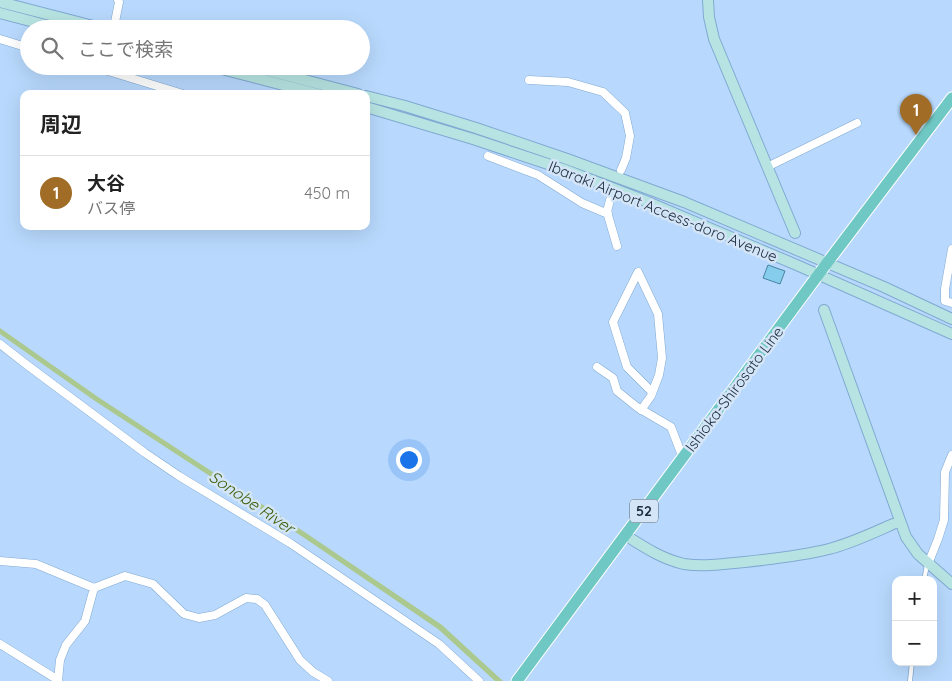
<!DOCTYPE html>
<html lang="ja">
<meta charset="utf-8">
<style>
body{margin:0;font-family:Quicksand,"Noto Sans JP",sans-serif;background:#f2f2f2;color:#222}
.controls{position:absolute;right:15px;bottom:15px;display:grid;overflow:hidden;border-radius:10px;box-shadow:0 5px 20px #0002}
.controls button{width:45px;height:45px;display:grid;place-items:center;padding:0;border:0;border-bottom:1px solid #e0e0e0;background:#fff;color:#222;font:25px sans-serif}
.you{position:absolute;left:408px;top:459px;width:18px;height:18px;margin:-12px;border:4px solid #fff;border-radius:50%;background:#1a73e8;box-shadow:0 0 0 8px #1a73e833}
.badge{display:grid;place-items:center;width:32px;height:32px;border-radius:50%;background:#a16c25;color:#fff;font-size:16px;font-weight:700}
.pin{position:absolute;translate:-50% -41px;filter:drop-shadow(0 1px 2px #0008)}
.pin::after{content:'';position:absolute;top:26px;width:18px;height:15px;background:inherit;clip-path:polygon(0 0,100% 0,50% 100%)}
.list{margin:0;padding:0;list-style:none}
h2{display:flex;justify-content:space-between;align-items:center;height:65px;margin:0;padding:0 20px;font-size:21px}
h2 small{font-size:16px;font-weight:400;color:#767676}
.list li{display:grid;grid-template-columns:32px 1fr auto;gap:15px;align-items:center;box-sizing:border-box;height:75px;padding:0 20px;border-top:1px solid #e0e0e0}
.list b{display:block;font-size:19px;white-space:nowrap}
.list p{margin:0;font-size:16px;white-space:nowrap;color:#767676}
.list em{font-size:16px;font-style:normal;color:#767676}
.icon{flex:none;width:28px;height:28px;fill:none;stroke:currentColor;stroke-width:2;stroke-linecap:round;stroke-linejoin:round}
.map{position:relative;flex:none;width:952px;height:681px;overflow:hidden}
.search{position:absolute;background:#fff;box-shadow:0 5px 20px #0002;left:20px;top:20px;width:350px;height:55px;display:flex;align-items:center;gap:12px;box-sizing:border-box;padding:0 18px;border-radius:28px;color:#767676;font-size:19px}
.panel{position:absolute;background:#fff;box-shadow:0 5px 20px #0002;left:20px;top:90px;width:350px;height:140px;border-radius:10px}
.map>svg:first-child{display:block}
.water{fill:#abc88e}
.building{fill:#86cced;stroke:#4784a0}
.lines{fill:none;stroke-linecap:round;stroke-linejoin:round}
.lane-casing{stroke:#80a9d3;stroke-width:5.5}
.street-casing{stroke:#80a9d3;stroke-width:9}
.secondary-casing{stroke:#80a9d3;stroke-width:12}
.primary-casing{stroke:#fff;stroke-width:13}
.lane{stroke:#fff;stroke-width:4}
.street{stroke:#fff;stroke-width:8}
.secondary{stroke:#b7e4e2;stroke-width:10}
.primary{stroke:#70c8c5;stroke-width:11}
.labels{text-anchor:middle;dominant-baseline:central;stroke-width:5;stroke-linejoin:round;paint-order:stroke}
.shield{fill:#d4e5f7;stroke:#546476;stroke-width:1}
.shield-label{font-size:14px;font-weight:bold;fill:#1d2d3e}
.street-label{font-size:15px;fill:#1d2d3e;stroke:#d4e5f7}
.water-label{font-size:16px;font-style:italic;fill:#3e5f09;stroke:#d4e5f7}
</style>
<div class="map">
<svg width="952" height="681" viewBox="0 0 952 681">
<rect width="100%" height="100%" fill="#b8d9fd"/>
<!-- water -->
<path class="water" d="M0 328 98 397 306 533 442 625 503 681H495L438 629 303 537 95 401 0 334Z"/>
<!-- building -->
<path class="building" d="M768 265 785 271 780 284 763 278Z"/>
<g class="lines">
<!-- lane casing -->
<g class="lane-casing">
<path id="lane" d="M924 580 927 565
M910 681 912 662"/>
</g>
<!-- street casing -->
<g class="street-casing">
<path id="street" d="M115 22 119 2 118 0
M0 39 29 48
M92 66 183 94
M529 80 568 82 603 92 625 113 630 136 626 158 621 170
M488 156 538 175 582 203 608 214
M767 167 857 123
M610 200 607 212 617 246
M952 249 945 289V301L952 303
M0 344 27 365 145 453 179 476 290 543 439 644 479 681
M597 367 613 378 617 391 637 407 671 427 683 458
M641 410 651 396 659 375 662 358 658 314 638 272 613 322 627 367 652 392
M0 561 36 564 94 588 125 576 153 584 184 614 199 618 215 615 246 598 257 599 265 605 300 660 313 672 328 681
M928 564 938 539 944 520 945 472 952 455
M0 644 58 680
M58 681 60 660 66 645 85 621 94 588"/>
</g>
<!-- secondary casing -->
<g class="secondary-casing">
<path id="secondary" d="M708 0 709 17 714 39 795 233
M0 2 105 29
M0 13 61 29
M210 66 318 94
M251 66 358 94
M366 96 405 106 476 128 567 159 684 202 884 287 952 319
M366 107 473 139 563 169 648 202 799 266 952 334
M824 310 906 537 918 554 952 584
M625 535C644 547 662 559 684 564 704 567 725 564 745 562 773 559 801 556 829 549 853 543 877 531 900 521"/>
</g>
<!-- primary casing -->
<g class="primary-casing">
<path id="primary" d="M517 681 827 263 952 98"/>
</g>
<!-- lane -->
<use href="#lane" class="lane"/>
<!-- street -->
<use href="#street" class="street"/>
<!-- secondary -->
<use href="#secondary" class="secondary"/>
<!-- primary -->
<use href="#primary" class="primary"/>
</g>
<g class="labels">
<!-- shield labels -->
<rect class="shield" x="630" y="499.5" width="28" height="23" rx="4"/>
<g class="shield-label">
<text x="644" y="511">52</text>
</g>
<!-- street labels -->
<g class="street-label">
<text transform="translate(663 211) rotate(22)">Ibaraki Airport Access-doro Avenue</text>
<text transform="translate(734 389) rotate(-53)">Ishioka-Shirosato Line</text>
</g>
<!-- water labels -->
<g class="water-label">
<text transform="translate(252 502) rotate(34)">Sonobe River</text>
</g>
</g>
</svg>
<div class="controls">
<button>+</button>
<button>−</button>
</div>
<div class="you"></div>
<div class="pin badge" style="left:916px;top:135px">1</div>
<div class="search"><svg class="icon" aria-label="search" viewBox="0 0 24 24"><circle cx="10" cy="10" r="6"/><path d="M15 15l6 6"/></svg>ここで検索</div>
<section class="panel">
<h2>周辺<small></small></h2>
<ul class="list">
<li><span class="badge">1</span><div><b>大谷</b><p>バス停</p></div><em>450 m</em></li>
</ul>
</section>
</div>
